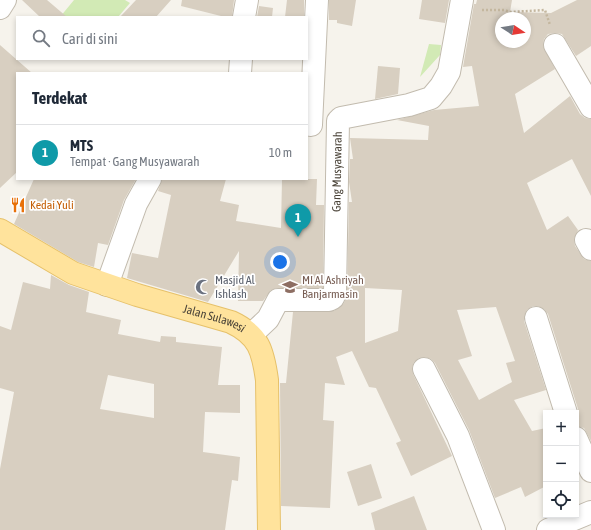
<!DOCTYPE html>
<html lang="id">
<meta charset="utf-8">
<style>
body{margin:0;font-family:"Asap Condensed",sans-serif;background:#f6f6f7;color:#1f2937}
.controls{position:absolute;right:12px;bottom:12px;display:grid;overflow:hidden;border-radius:0px;box-shadow:0 2px 6px #0003}
.controls button{width:36px;height:36px;display:grid;place-items:center;padding:0;border:0;border-bottom:1px solid #e0e1e3;background:#fff;color:#1f2937;font:20px sans-serif}
.compass{position:absolute;left:495px;top:12px;width:36px;height:36px;border-radius:50%;background:#fff;box-shadow:0 2px 6px #0003;rotate:102deg}
.you{position:absolute;left:280px;top:262px;width:14px;height:14px;margin:-10px;border:3px solid #fff;border-radius:50%;background:#1a73e8;box-shadow:0 0 0 6px #1a73e833}
.badge{display:grid;place-items:center;width:26px;height:26px;border-radius:50%;background:#2563eb;color:#fff;font-size:13px;font-weight:700}
.pin{position:absolute;translate:-50% -33px;filter:drop-shadow(0 1px 2px #0008)}
.pin::after{content:'';position:absolute;top:21px;width:14px;height:12px;background:inherit;clip-path:polygon(0 0,100% 0,50% 100%)}
.list{margin:0;padding:0;list-style:none}
h2{display:flex;justify-content:space-between;align-items:center;height:52px;margin:0;padding:0 16px;font-size:17px}
h2 small{font-size:13px;font-weight:400;color:#747a83}
.list li{display:grid;grid-template-columns:26px 1fr auto;gap:12px;align-items:center;box-sizing:border-box;height:56px;padding:0 16px;border-top:1px solid #e0e1e3}
.list b{display:block;font-size:15px;white-space:nowrap}
.list p{margin:0;font-size:13px;white-space:nowrap;color:#747a83}
.list em{font-size:13px;font-style:normal;color:#747a83}
.icon{flex:none;width:22px;height:22px;fill:none;stroke:currentColor;stroke-width:2;stroke-linecap:round;stroke-linejoin:round}
.map{position:relative;flex:none;width:591px;height:530px;overflow:hidden}
.search{position:absolute;background:#fff;box-shadow:0 2px 6px #0003;left:16px;top:16px;width:292px;height:44px;display:flex;align-items:center;gap:10px;box-sizing:border-box;padding:0 14px;border-radius:0px;color:#747a83;font-size:15px}
.panel{position:absolute;background:#fff;box-shadow:0 2px 6px #0003;left:16px;top:72px;width:292px;height:108px;border-radius:0px}
.map>svg:first-child{display:block}
.green{fill:#d2eab5}
.building{fill:#d8cfc1;fill-rule:evenodd}
.lines{fill:none;stroke-linecap:round;stroke-linejoin:round}
.minor-casing{stroke:#c2bbae;stroke-width:24}
.major-casing{stroke:#e6c16a;stroke-width:24}
.path{stroke:#c4b79f;stroke-width:2.5;stroke-dasharray:2 2;stroke-linecap:butt}
.minor{stroke:#fff;stroke-width:22}
.major{stroke:#ffe39c;stroke-width:22}
.labels{text-anchor:middle;dominant-baseline:central;stroke-width:3.5;stroke-linejoin:round;paint-order:stroke}
.street-label{font-size:12px;fill:#4b4439;stroke:#fff}
.food-label{font-size:12px;fill:#c56008;stroke:#fff;text-anchor:start}
.worship-label{font-size:12px;fill:#5b616d;stroke:#fff;text-anchor:start}
.education-label{font-size:12px;fill:#785e54;stroke:#fff;text-anchor:start}
</style>
<div class="map">
<svg width="591" height="530" viewBox="0 0 591 530">
<rect width="100%" height="100%" fill="#f6f3ec"/>
<!-- green -->
<path class="green" d="M74 0H125L130 3 118 17H60Z
M429 44 441 45 440 55 420 77Z"/>
<!-- building -->
<path class="building" d="M22 0H47L67 17H40Z
M136 0H171L156 17H120Z
M182 0H234L232 17H225L181 6Z
M287 0H304V17H285Z
M329 0H356L352 26 337 23V20H329Z
M422 0H449L445 23 419 19Z
M477 0H512L510 12 551 13 577 0H591V46L576 56 562 34 555 33 548 34 544 39 543 45 555 69 515 94 524 133 570 96 580 114 585 118 591 119V196L572 159 527 183 547 230 568 216 578 230 574 239 575 246 584 259 591 261V441L584 428 576 426V421L579 420 578 409 548 314 544 309 538 306H533L527 310 524 316V321L546 390 514 400 532 431 546 428V486L525 497 521 487 495 498 469 430 435 363 431 359 425 357 419 358 414 362 412 368 413 374 452 456 411 476 396 443 401 441 376 388 369 387 352 351 336 357 345 385 325 383 323 420 334 421 330 508 281 506 280 383H286L293 312 334 311 344 303 347 293 349 202H352L349 182 350 159H353L350 138 428 140 429 126 397 120 434 110 479 106 472 66 463 67 474 4H476ZM501 18H525V42H501ZM365 288 402 290 398 331 365 343ZM496 307 515 361 506 363 512 382 479 400 458 360 472 356 457 310Z
M259 6 273 8 272 17H257Z
M0 45 32 73H17V172L0 188Z
M378 66 400 68 398 94 375 99Z
M34 179H136L124 200 108 245 98 243 94 267 78 262 14 224Z
M162 179H226L220 201 239 205 236 221 281 228 282 179H317L316 205H324L323 288H278L271 290 263 301H238L239 251 208 302 127 278 132 253 158 258 171 195 158 191Z
M51 275 69 285 89 292 86 312 121 320 118 334 160 342 161 336 176 337V342L222 347 218 385H240V413L205 412 203 452 240 457 238 481 232 480 225 530H0V469L14 392 0 388V326L11 330 23 282 50 289ZM108 375 154 384V418L100 409Z
M371 464 382 498 358 506 347 472Z
M414 496 427 530H375L371 513Z"/>
<g class="lines">
<!-- minor casing -->
<g class="minor-casing">
<g id="minor">
<path d="M0 8 5 0"/>
<path d="M244 17 247 0"/>
<path d="M555 45 591 107"/>
<path d="M240 73 241 59"/>
<path d="M311 125 317 0"/>
<path d="M586 240 591 249"/>
<path d="M107 285 136 204 150 179"/>
<path d="M536 318 566 413"/>
<path id="s1" d="M251 335 268 319 278 300H329L333 298 335 293 338 121 341 118 409 105 431 98 441 86 449 72 462 0"/>
<path d="M424 369 458 436 494 530"/>
<path d="M576 438 591 471"/>
<path d="M548 530 591 512"/>
</g>
</g>
<!-- major casing -->
<g class="major-casing">
<g id="major">
<path id="s2" d="M0 230 73 273 137 295 231 322C259 335 263 351 267 380L269 530"/>
</g>
</g>
<!-- path -->
<path class="path" d="M482 10H504L511 12 545 10 550 25"/>
<!-- minor -->
<use href="#minor" class="minor"/>
<!-- major -->
<use href="#major" class="major"/>
</g>
<!-- icons -->
<defs>
<g id="restaurant-bare" transform="scale(1.2)"><path d="M-5-6h1v4h1v-4h1v4h1v-4h1v5L-1.5 .5V6h-2V.5L-5-1ZM5-6V6H3V1.5H1.5Q1.5-4 5-6Z" fill="#e8710a" stroke="#fff" stroke-width="2.5" paint-order="stroke"/></g>
<g id="mosque-bare" transform="scale(1.2)"><path d="M3.5-4.9A6 6 0 1 0 3.5 4.9A5 5 0 1 1 3.5-4.9Z" fill="#6b7280" stroke="#fff" stroke-width="2.5" paint-order="stroke"/></g>
<g id="school-bare" transform="scale(1.2)"><path d="M0-5L7-2L0 1L-7-2ZM-4 1L0 2.5L4 1V4Q0 6-4 4Z" fill="#8d6e63" stroke="#fff" stroke-width="2.5" paint-order="stroke"/></g>
</defs>
<g fill-rule="evenodd">
<use href="#restaurant-bare" x="18" y="205"/>
<use href="#mosque-bare" x="203" y="287"/>
<use href="#school-bare" x="290" y="287"/>
</g>
<g class="labels">
<!-- street labels -->
<g class="street-label">
<text stroke="none"><textPath href="#s1" startOffset="227">Gang Musyawarah</textPath></text>
<text stroke="none"><textPath href="#s2" startOffset="233">Jalan Sulawesi</textPath></text>
</g>
<!-- food labels -->
<g class="food-label">
<text x="30" y="205">Kedai Yuli</text>
</g>
<!-- worship labels -->
<g class="worship-label">
<text x="215" y="280">Masjid Al<tspan x="215" dy="14">Ishlash</tspan></text>
</g>
<!-- education labels -->
<g class="education-label">
<text x="302" y="280">MI Al Ashriyah<tspan x="302" dy="14">Banjarmasin</tspan></text>
</g>
</g>
</svg>
<div class="controls">
<button>+</button>
<button>−</button>
<button><svg class="icon" aria-label="locate" viewBox="0 0 24 24"><circle cx="12" cy="12" r="6"/><path d="M12 2v4M12 18v4M2 12h4M18 12h4"/></svg></button>
</div>
<svg class="compass" viewBox="-18 -18 36 36"><path d="M0-13l5 13h-10z" fill="#e53935"/><path d="M0 13l5-13h-10z" fill="#747a83"/></svg>
<div class="you"></div>
<div class="pin badge" style="left:298px;top:237px;background:#0f9aa8">1</div>
<div class="search"><svg class="icon" aria-label="search" viewBox="0 0 24 24"><circle cx="10" cy="10" r="6"/><path d="M15 15l6 6"/></svg>Cari di sini</div>
<section class="panel">
<h2>Terdekat<small></small></h2>
<ul class="list">
<li><span class="badge" style="background:#0f9aa8">1</span><div><b>MTS</b><p>Tempat · Gang Musyawarah</p></div><em>10 m</em></li>
</ul>
</section>
</div>
